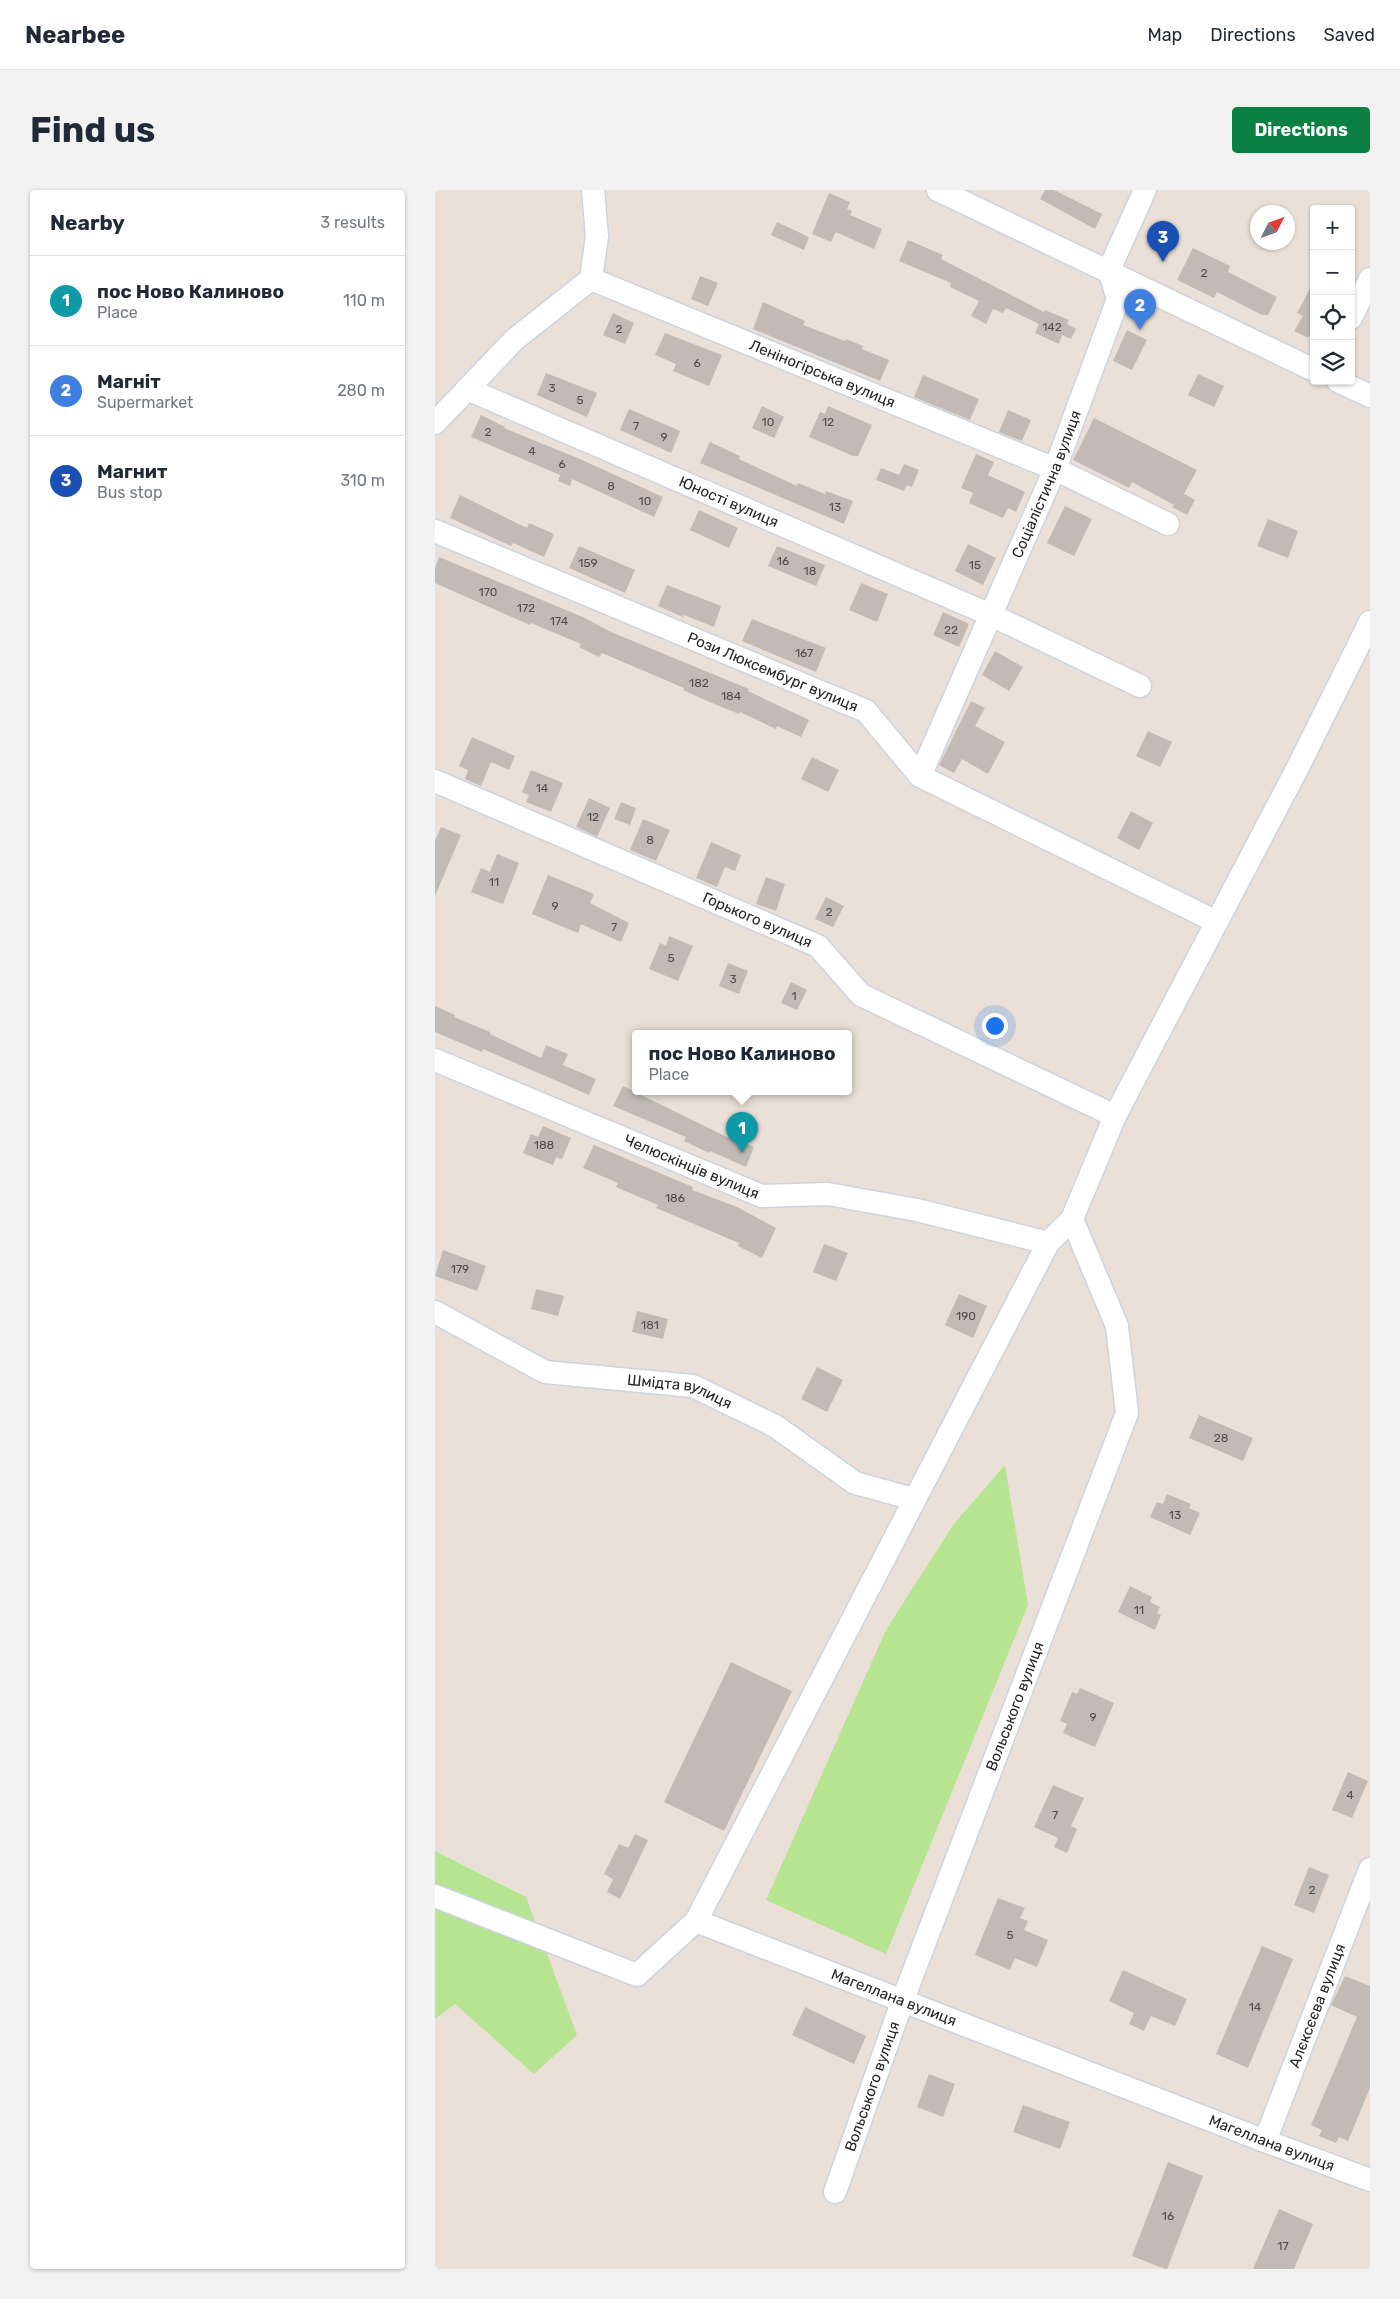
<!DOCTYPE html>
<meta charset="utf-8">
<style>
body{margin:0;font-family:Rubik,sans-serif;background:#f2f2f3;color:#1f2937}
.controls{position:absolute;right:15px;top:15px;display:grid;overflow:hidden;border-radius:5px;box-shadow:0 1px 4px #0004}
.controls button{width:45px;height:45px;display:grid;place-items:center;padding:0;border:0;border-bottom:1px solid #e0e1e3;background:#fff;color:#1f2937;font:25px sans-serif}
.compass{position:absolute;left:815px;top:15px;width:45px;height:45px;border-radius:50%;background:#fff;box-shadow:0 1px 4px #0004;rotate:48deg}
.you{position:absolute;left:559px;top:835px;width:18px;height:18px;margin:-12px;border:4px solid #fff;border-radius:50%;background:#1a73e8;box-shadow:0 0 0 8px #1a73e833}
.badge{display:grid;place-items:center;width:32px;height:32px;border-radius:50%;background:#0b8043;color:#fff;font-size:16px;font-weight:700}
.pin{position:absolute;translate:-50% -41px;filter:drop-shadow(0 1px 2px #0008)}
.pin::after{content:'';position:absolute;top:26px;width:18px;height:15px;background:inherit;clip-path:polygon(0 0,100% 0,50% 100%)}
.popup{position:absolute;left:197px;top:840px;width:220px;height:65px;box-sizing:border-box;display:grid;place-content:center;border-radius:5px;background:#fff;filter:drop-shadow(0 1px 4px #0005);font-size:16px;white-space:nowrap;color:#747a83}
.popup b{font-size:19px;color:#1f2937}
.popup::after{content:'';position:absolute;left:50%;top:100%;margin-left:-10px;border:10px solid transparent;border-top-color:#fff}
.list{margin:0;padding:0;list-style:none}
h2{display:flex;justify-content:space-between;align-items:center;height:65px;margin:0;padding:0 20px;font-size:21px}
h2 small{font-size:16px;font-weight:400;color:#747a83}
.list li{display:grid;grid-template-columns:32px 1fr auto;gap:15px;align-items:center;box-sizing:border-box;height:90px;padding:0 20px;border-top:1px solid #e0e1e3}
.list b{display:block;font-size:19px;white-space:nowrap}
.list p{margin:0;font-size:16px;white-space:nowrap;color:#747a83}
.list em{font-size:16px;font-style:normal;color:#747a83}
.icon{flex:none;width:28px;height:28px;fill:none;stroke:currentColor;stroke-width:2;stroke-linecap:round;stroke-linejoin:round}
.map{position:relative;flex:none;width:935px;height:2079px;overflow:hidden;border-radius:5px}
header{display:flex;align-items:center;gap:30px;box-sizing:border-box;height:70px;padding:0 25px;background:#fff;border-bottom:1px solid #e0e1e3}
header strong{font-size:24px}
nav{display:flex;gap:28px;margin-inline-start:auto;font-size:18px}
.intro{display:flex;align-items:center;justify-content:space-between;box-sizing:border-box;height:120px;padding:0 30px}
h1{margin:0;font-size:35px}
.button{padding:12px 22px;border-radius:5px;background:#0b8043;color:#fff;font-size:18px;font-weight:700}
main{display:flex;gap:30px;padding:0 30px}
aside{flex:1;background:#fff;border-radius:5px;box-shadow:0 1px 4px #0004}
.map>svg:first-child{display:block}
.green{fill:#b6e490}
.building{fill:#c2bab4}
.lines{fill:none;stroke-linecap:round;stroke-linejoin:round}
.minor-casing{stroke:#ccd3e1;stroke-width:25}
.minor{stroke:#fff;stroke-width:22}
.labels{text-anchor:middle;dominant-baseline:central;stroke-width:5;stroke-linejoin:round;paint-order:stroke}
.number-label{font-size:12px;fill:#4e4c4a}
.street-label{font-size:15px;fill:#272727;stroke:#fff}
</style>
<header>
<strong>Nearbee</strong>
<nav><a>Map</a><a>Directions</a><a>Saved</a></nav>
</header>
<div class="intro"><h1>Find us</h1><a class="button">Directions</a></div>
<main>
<aside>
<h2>Nearby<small>3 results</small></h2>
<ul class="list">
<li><span class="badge" style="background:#0f9aa8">1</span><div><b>пос Ново Калиново</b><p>Place</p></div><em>110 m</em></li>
<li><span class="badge" style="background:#3f7fe0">2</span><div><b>Магніт</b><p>Supermarket</p></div><em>280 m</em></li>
<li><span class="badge" style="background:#1a4fb4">3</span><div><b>Магнит</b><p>Bus stop</p></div><em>310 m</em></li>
</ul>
</aside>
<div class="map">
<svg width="935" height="2079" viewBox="0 0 935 2079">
<rect width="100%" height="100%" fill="#eae0d7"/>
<!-- green -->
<path class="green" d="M570 1275 593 1415 451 1764 331 1710 451 1440 518 1335Z
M0 1661 91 1707 142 1845 99 1884 20 1814 0 1829Z"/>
<!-- building -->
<path class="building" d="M610 0H619L667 24 660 39 605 9Z
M394 3 415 12 412 19 417 21 415 25 447 39 439 59 401 42 396 52 377 44Z
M342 32 374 47 369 60 336 45Z
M473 50 508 65 506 69 609 122 610 120 634 130 632 134 641 139 636 149 627 145 624 154 600 143 604 134 571 118 568 123 558 119 551 134 536 126 544 111 515 97 516 93 464 71Z
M758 58 795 76 793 82 842 107 833 125H827L782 102 779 108 742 90Z
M265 86 283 93 273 116 256 109Z
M879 91V137L873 148 859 141 868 126 862 123Z
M328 112 370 131 368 135 410 151 411 149 428 156 427 159 454 170 445 191 318 139Z
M178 123 199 133 190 154 168 145Z
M692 140 712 150 697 180 678 171Z
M230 143 287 165 274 196 238 181 241 174 220 165Z
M111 183 162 203 152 227 102 205Z
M763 184 789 196 779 217 753 205Z
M488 185 544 209 535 230 479 207Z
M327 216 349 227 339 248 317 238Z
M393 216 437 235 423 266H418L374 247 385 222 390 224Z
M194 219 245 241 236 263 185 240Z
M573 220 596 230 587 251 564 242Z
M46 225 70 237 69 238 145 269 228 307 219 327 137 289 135 296 123 291 125 285 36 247Z
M659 228 762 280 749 304 760 310 752 325 737 317 739 315 697 292 694 298 638 270Z
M275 252 305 266 304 269 362 296 363 293 390 304 391 301 418 311 409 334 265 273Z
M541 264 559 272 553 285 590 302 581 322 573 318 568 328 534 313 538 303 526 298Z
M469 274 484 280 477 297 472 295 469 301 441 290 446 278 464 285Z
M25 305 92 338 94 333 119 344 109 367 78 353 76 356 15 328Z
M630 316 657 329 639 366 612 353Z
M264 320 303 338 294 358 255 340Z
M833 329 863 341 853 368 822 356Z
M533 354 561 368 548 395 520 381Z
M144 356 200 380 190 403 134 378Z
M342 356 390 375 381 396 333 376Z
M4 367 150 428 176 442 314 499 313 501 374 530 366 547 342 536 341 539 305 522 304 524 272 511 248 500 249 498 167 463 164 467 144 457 146 454 96 433 95 435 0 393V378Z
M426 393 453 404 442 432 414 420Z
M232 395 286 416 279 437 249 425 248 427 223 416Z
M508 422 534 434 524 457 498 445Z
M317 429 391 458 381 482 307 451Z
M560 461 588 477 574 501 547 485Z
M536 511 550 518 540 536 570 552 553 584 527 569 519 583 504 575Z
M713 541 737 552 725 577 701 566Z
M37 547 80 566 74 580 56 572 46 596 30 589 33 580 24 576Z
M377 567 404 580 393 602 366 589Z
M96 580 128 593 116 622 91 612 94 605 87 602Z
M154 608 175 618 162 647 141 637Z
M186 612 201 618 195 635 179 629Z
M696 621 718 633 704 660 682 648Z
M208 629 235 640 221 671 195 660Z
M6 637 26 645 0 706V651Z
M276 652 306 665 300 681 290 677 282 697 261 688Z
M62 664 84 673 68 714 36 702 46 678 55 682Z
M113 685 159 704 155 713 194 733 186 752 146 734 143 743 97 724Z
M331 687 350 694 341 721 321 714Z
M391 707 409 716 398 737 380 729Z
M234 746 258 756 243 791 214 779 225 753 231 756Z
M293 773 313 781 304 804 284 796Z
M356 792 372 800 362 820 346 813Z
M0 816 20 825 19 827 55 842V844L106 868 111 855 133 864 128 875 161 889 154 905 48 859 47 862 0 842Z
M188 896 302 952 303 950 319 957 311 977 275 961 274 963 249 951 251 947 178 916Z
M108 936 136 948 127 969 121 967 118 975 88 963 96 944 103 947Z
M159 955 241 990 258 997 257 1000 302 1017 341 1038 327 1068 303 1056 304 1053 221 1018 223 1015 181 997 183 993 148 978Z
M389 1054 413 1063 401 1091 378 1082Z
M8 1060 51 1076 42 1101 0 1086Z
M101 1099 129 1106 123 1126 96 1119Z
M524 1104 552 1116 538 1148 510 1135Z
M202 1121 233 1129 228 1149 197 1142Z
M382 1177 408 1190 392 1222 366 1209Z
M764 1225 818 1248 808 1271 754 1248Z
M732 1304 756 1314 754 1318 765 1323 755 1345 715 1327 722 1312 728 1314Z
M695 1396 717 1407 715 1412 725 1417 722 1423 726 1425 720 1440 683 1422Z
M296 1472 357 1501 289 1641 229 1612Z
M645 1498 679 1513 660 1557 628 1543 632 1534 625 1531 637 1502 642 1504Z
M913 1582 933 1591 917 1628 897 1620Z
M618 1595 649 1608 636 1636 642 1639 632 1663 619 1657 623 1648 599 1637Z
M200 1644 213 1650 185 1709 172 1702 178 1689 169 1684 184 1654 193 1658Z
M874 1677 894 1685 879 1723 859 1715Z
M563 1708 590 1718 585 1728 593 1731 589 1740 613 1750 602 1777 580 1768 575 1780 540 1765Z
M827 1756 858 1769 813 1878 781 1864Z
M688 1780 752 1809 740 1836 716 1826 709 1841 694 1834 699 1823 674 1811Z
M910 1786 935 1796V1898L913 1951 904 1947 901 1953 884 1946 887 1940 876 1935 922 1827 896 1815Z
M370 1817 431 1846 419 1874 357 1845Z
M494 1884 520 1894 508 1927 482 1917Z
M588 1915 635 1932 625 1959 578 1942Z
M733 1972 768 1986 732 2079H730L697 2066Z
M844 2019 878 2034 859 2079H818Z"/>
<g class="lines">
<!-- minor casing -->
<g class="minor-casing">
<g id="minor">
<path d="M503 0 879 180"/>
<path id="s1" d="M156 89 620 279 733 334"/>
<path d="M916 128 935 89"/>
<path d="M903 191 935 206"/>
<path id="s2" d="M32 199 556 425 705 496"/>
<path d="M0 233 79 150 156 89 162 46 158 0"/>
<path id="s3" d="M0 341 431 521 485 586 782 732"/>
<path id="s4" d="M485 586 620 279 683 109 674 80 710 0"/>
<path id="s5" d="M0 591 383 756 426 805 680 926"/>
<path id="s6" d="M0 870 327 1006 393 1004 482 1020 613 1053"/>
<path id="s7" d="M0 1122 110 1182 258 1196 340 1236 420 1293 479 1309"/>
<path id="s8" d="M0 1706 202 1785 261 1731 830 1951 935 1990"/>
<path d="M261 1731 613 1053 637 1029 680 926 862 579 935 432"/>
<path id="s9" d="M830 1951 935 1679"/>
<path id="s10" d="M400 2002 467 1812 692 1223 682 1136 637 1029"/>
</g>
</g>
<!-- minor -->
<use href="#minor" class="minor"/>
</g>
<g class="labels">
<!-- number labels -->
<g class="number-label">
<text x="769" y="83">2</text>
<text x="617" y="137">142</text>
<text x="184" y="139">2</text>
<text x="262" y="173">6</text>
<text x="117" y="198">3</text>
<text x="145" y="210">5</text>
<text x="333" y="232">10</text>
<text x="393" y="232">12</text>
<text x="201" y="236">7</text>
<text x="53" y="242">2</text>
<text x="229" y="247">9</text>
<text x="97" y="261">4</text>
<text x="127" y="274">6</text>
<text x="176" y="296">8</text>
<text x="210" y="311">10</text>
<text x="400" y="317">13</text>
<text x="348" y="371">16</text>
<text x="153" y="373">159</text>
<text x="540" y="375">15</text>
<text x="375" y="381">18</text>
<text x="53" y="402">170</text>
<text x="91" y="418">172</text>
<text x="124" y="431">174</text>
<text x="516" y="440">22</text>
<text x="369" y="463">167</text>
<text x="264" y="493">182</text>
<text x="296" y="506">184</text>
<text x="107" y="598">14</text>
<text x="158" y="627">12</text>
<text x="215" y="650">8</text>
<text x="59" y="692">11</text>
<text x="120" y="716">9</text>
<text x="394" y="722">2</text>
<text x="179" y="737">7</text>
<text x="236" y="768">5</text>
<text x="298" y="789">3</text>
<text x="359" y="806">1</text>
<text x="109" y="955">188</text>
<text x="240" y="1008">186</text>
<text x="25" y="1079">179</text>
<text x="531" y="1126">190</text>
<text x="215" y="1135">181</text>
<text x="786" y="1248">28</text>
<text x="740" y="1325">13</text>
<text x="704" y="1420">11</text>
<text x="658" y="1527">9</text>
<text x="915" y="1605">4</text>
<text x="620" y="1625">7</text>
<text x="877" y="1700">2</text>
<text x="575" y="1745">5</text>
<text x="820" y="1817">14</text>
<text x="733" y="2026">16</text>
<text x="848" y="2056">17</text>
</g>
<!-- street labels -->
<g class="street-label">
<text stroke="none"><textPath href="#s1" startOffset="250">Леніногірська вулиця</textPath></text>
<text stroke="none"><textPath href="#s4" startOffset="318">Соціалістична вулиця</textPath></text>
<text stroke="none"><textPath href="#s2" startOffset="285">Юності вулиця</textPath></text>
<text stroke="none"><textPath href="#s3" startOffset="366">Рози Люксембург вулиця</textPath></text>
<text stroke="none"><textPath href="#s5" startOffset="351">Горького вулиця</textPath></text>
<text stroke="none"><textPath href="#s6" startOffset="278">Челюскінців вулиця</textPath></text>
<text stroke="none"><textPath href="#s7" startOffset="262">Шмідта вулиця</textPath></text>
<text stroke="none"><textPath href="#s10" startOffset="518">Вольського вулиця</textPath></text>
<text stroke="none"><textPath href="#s8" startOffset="509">Магеллана вулиця</textPath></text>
<text stroke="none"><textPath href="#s9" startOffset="145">Алєксєєва вулиця</textPath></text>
<text stroke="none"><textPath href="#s10" startOffset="112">Вольського вулиця</textPath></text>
<text stroke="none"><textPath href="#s8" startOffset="914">Магеллана вулиця</textPath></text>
</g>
</g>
</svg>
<div class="controls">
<button>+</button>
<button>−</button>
<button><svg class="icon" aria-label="locate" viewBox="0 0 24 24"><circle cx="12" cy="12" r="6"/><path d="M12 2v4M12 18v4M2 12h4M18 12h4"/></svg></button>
<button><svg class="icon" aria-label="layers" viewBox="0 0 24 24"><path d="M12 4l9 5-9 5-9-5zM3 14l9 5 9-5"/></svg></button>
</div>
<svg class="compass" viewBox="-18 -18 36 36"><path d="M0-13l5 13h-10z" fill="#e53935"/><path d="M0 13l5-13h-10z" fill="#747a83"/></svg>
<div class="you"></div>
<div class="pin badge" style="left:307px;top:963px;background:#0f9aa8">1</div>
<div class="popup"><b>пос Ново Калиново</b>Place</div>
<div class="pin badge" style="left:705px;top:140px;background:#3f7fe0">2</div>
<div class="pin badge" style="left:728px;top:72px;background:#1a4fb4">3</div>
</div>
</main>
